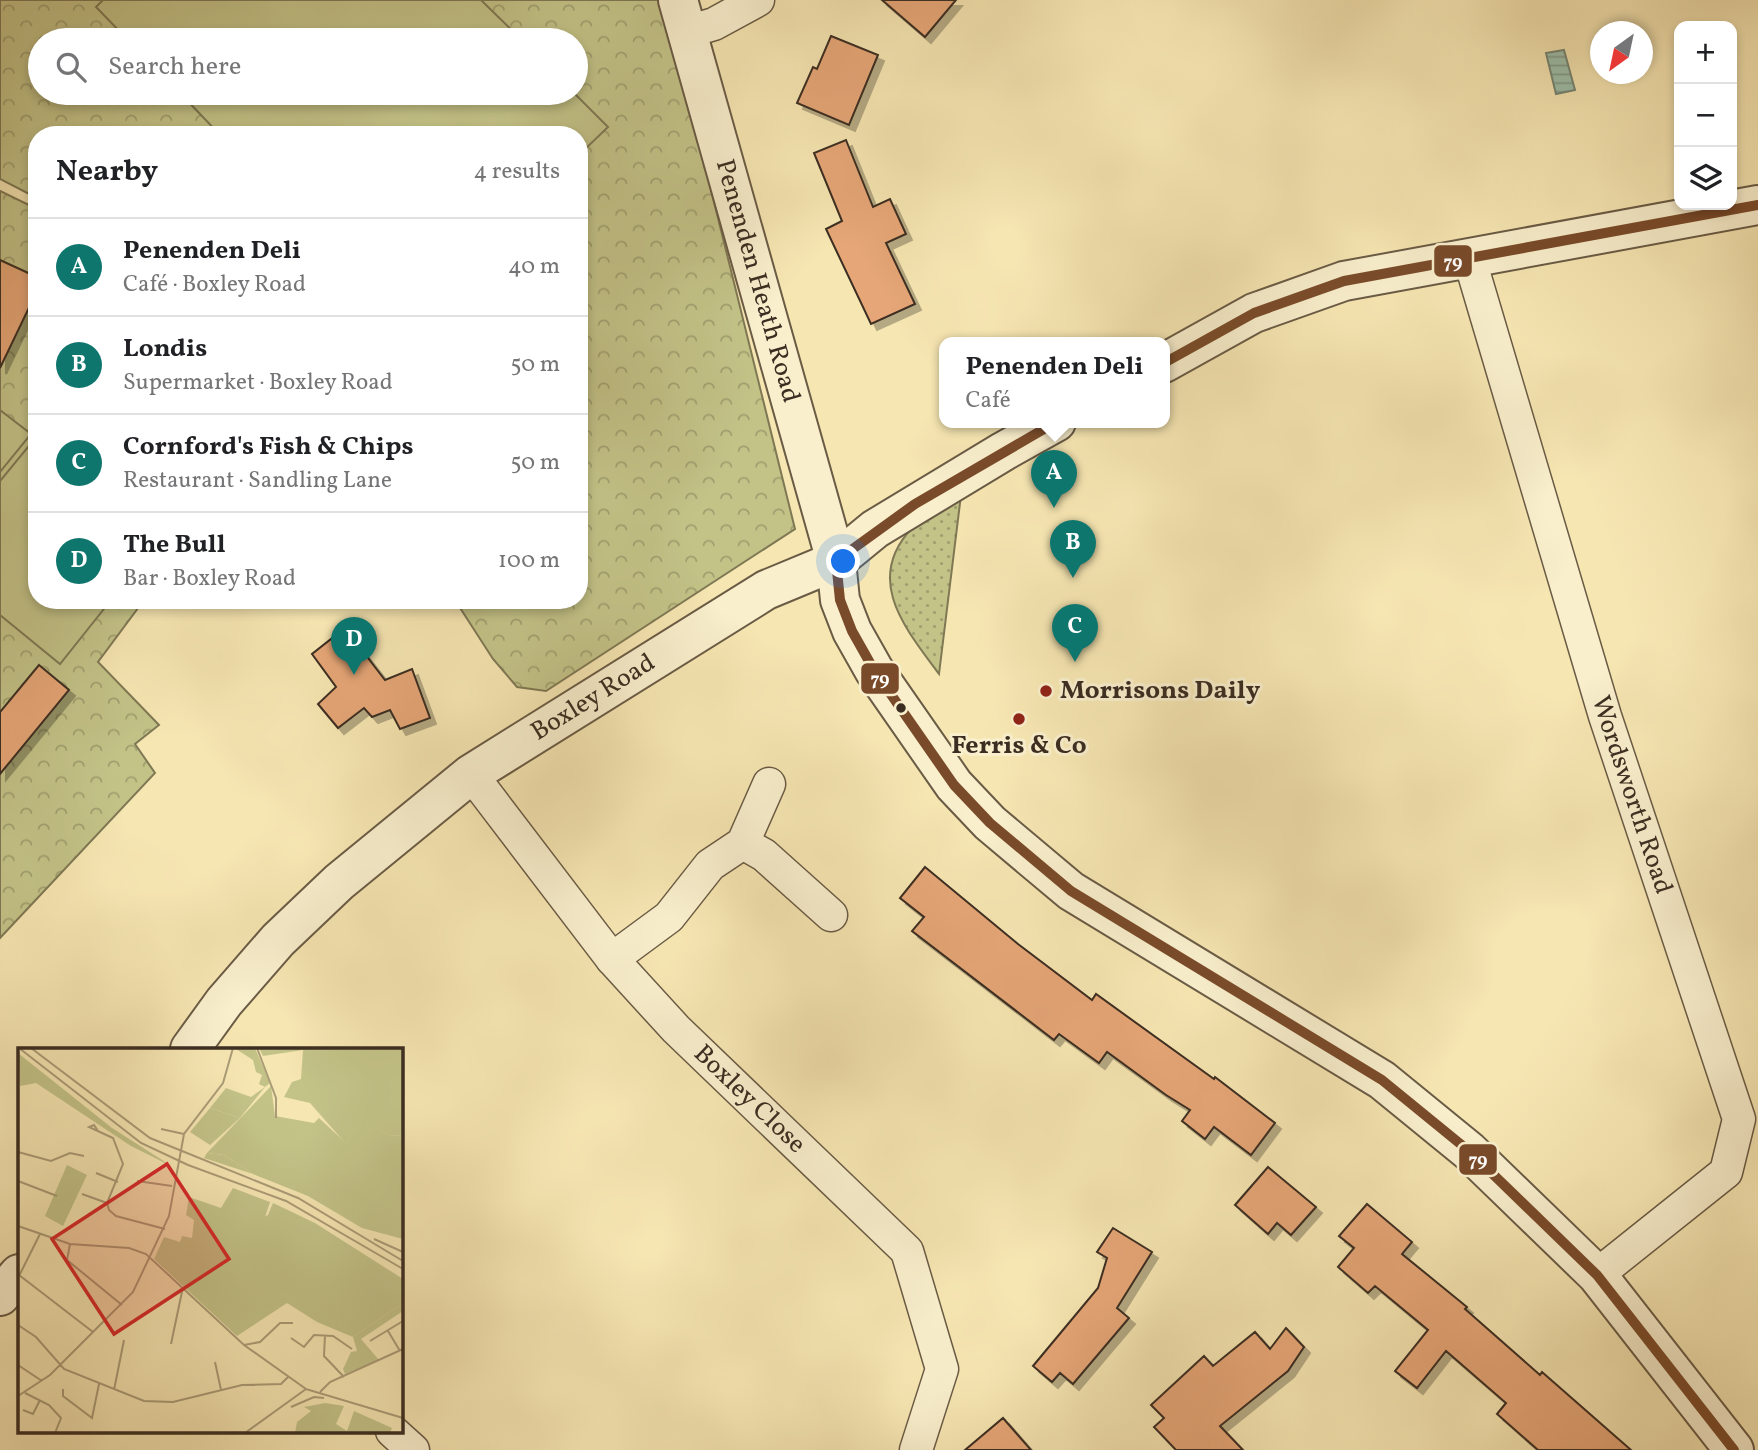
<!DOCTYPE html>
<meta charset="utf-8">
<style>
body{margin:0;font-family:Vollkorn,serif;background:#f6f6f6;color:#202124}
.controls{position:absolute;right:21px;top:21px;display:grid;overflow:hidden;border-radius:14px;box-shadow:0 4px 10px #0003}
.controls button{width:63px;height:63px;display:grid;place-items:center;padding:0;border:0;border-bottom:2px solid #e0e0e0;background:#fff;color:#202124;font:35px sans-serif}
.compass{position:absolute;left:1590px;top:21px;width:63px;height:63px;border-radius:50%;background:#fff;box-shadow:0 4px 10px #0003;rotate:213deg}
.you{position:absolute;left:844px;top:562px;width:24px;height:24px;margin:-18px;border:5px solid #fff;border-radius:50%;background:#1a73e8;box-shadow:0 0 0 10px #1a73e833}
.badge{display:grid;place-items:center;width:46px;height:46px;border-radius:50%;background:#0f766e;color:#fff;font-size:23px;font-weight:700}
.pin{position:absolute;translate:-50% -58px;filter:drop-shadow(0 2px 4px #0008)}
.pin::after{content:'';position:absolute;top:37px;width:24px;height:21px;background:inherit;clip-path:polygon(0 0,100% 0,50% 100%)}
.popup{position:absolute;left:939px;top:337px;width:231px;height:91px;box-sizing:border-box;display:grid;place-content:center;border-radius:14px;background:#fff;filter:drop-shadow(0 2px 5px #0005);font-size:23px;white-space:nowrap;color:#757577}
.popup b{font-size:26px;color:#202124}
.popup::after{content:'';position:absolute;left:50%;top:100%;margin-left:-14px;border:14px solid transparent;border-top-color:#fff}
.list{margin:0;padding:0;list-style:none}
h2{display:flex;justify-content:space-between;align-items:center;height:91px;margin:0;padding:0 28px;font-size:30px}
h2 small{font-size:23px;font-weight:400;color:#757577}
.list li{display:grid;grid-template-columns:46px 1fr auto;gap:21px;align-items:center;box-sizing:border-box;height:98px;padding:0 28px;border-top:2px solid #e0e0e0}
.list b{display:block;font-size:26px;white-space:nowrap}
.list p{margin:0;font-size:23px;white-space:nowrap;color:#757577}
.list em{font-size:23px;font-style:normal;color:#757577}
.icon{flex:none;width:38px;height:38px;fill:none;stroke:currentColor;stroke-width:2;stroke-linecap:round;stroke-linejoin:round}
.map{position:relative;flex:none;width:1758px;height:1450px;overflow:hidden}
.search{position:absolute;background:#fff;box-shadow:0 4px 10px #0003;left:28px;top:28px;width:560px;height:77px;display:flex;align-items:center;gap:18px;box-sizing:border-box;padding:0 24px;border-radius:38px;color:#757577;font-size:26px}
.panel{position:absolute;background:#fff;box-shadow:0 4px 10px #0003;left:28px;top:126px;width:560px;height:483px;border-radius:28px}
.map>svg:first-child{display:block}
.grass{fill:url(#grass-dots);stroke:#7f7854;stroke-width:2}
.park{fill:url(#park-crowns);stroke:#7f7854;stroke-width:2;fill-rule:evenodd}
.pitch{fill:#c3c388;stroke:#7f7854;stroke-width:2}
.water{fill:url(#water-rules);stroke:#768574;stroke-width:2}
.building{fill:#e6a677;stroke:#3b2d21;stroke-width:2;filter:url(#shadow)}
.lines{fill:none;stroke-linecap:round;stroke-linejoin:round}
.minor-casing{stroke:#6a5b45;stroke-width:35}
.tertiary-casing{stroke:#6a5b45;stroke-width:42}
.minor{stroke:#f9efcd;stroke-width:32}
.tertiary{stroke:#f9efcd;stroke-width:38}
.bus-1-casing{stroke:#f9efcd;stroke-width:16}
.bus-1{stroke:#7a4b2a;stroke-width:10}
.poi-dot{fill:#8f2418;stroke:#f9efcd;stroke-width:2.5}
.bus-dot{fill:#3b2d21;stroke:#f9efcd;stroke-width:2.5}
.labels{text-anchor:middle;dominant-baseline:central;stroke-width:6;stroke-linejoin:round;paint-order:stroke}
.street-label{font-size:26px;fill:#3b2d21;stroke:#f9efcd}
.poi-label{font-size:26px;font-weight:bold;fill:#3b2d21;stroke:#f9efcd;text-anchor:start}
.inset-road{fill:none;stroke:#ab9c78;stroke-width:2}
.view{fill:#d62828;fill-opacity:0.15;stroke:#d62828;stroke-width:3.5}
.inset-edge{fill:none;stroke:#3b2d21;stroke-width:3.5}
.line-badge{stroke:#f9efcd;stroke-width:2.5}
.badge-label{font-size:19px;text-anchor:middle;font-weight:bold;fill:#fff}
</style>
<div class="map">
<svg width="1758" height="1450" viewBox="0 0 1758 1450">
<defs>
<pattern id="grass-dots" width="8" height="8" patternUnits="userSpaceOnUse" patternTransform="scale(1.75)"><rect width="8" height="8" fill="#c3c388"/><path d="M2 2h.1M6 6h.1" fill="none" stroke="#a09f6f" stroke-width="1.8" stroke-linecap="round"/></pattern>
<pattern id="park-crowns" width="20" height="18" patternUnits="userSpaceOnUse" patternTransform="scale(1.75)"><rect width="20" height="18" fill="#c3c388"/><path d="M2 6a3 3 0 1 1 6 0M12 15a3 3 0 1 1 6 0" fill="none" stroke="#a09f6f"/></pattern>
<pattern id="water-rules" width="6" height="5" patternUnits="userSpaceOnUse" patternTransform="scale(1.75)"><rect width="6" height="5" fill="#9dc0ab"/><path d="M0 2.5h6" fill="none" stroke="#819c8b"/></pattern>
<filter id="shadow"><feDropShadow dx="6" dy="6" stdDeviation="0" flood-color="#0004"/></filter>
</defs>
<rect width="100%" height="100%" fill="#f6e6b2"/>
<filter id="stains"><feTurbulence type="fractalNoise" baseFrequency=".00286" numOctaves="4"/><feColorMatrix values="0 0 0 0 .2 0 0 0 0 .09 0 0 0 0 .02 0 0 0 .5 -.17"/></filter>
<radialGradient id="worn" r=".72"><stop offset=".6" stop-color="#630" stop-opacity="0"/><stop offset="1" stop-color="#630" stop-opacity=".3"/></radialGradient>
<!-- grass -->
<path class="grass" d="M961 495 939 674C906 629 863 580 912 528 925 514 946 505 961 495Z"/>
<!-- park -->
<path class="park" d="M0 0H664L795 529 546 691 517 687 493 659 455 600H579V135H37V198L0 179ZM40 40H576V93H40Z
M0 191 37 209V600H144L98 662 159 725 135 744 155 773 0 938Z"/>
<!-- pitch -->
<path class="pitch" d="M103 0H481L522 40H128L96 7Z
M180 93H574L608 127 579 155V135H220Z
M0 410 31 434 0 472Z
M37 436V600H111L60 664 0 615V481Z"/>
<!-- water -->
<path class="water" d="M1564 50 1575 90 1556 94 1546 53Z"/>
<!-- building -->
<path class="building" d="M882 0H956L925 37Z
M831 36 878 55 849 125 797 103 813 67 817 69Z
M846 140 873 207 890 199 906 234 886 243 915 304 871 324 826 229 842 221 814 153Z
M0 260 37 277V291L0 368Z
M345 628 385 680 412 669 430 718 400 729 390 710 372 717 364 708 338 728 318 704 336 687 312 654Z
M39 665 69 690 0 774V712Z
M925 867 1018 944 1092 1000 1096 994 1214 1079 1215 1077 1275 1123 1251 1155 1214 1127 1205 1139 1182 1121 1190 1110 1166 1095 1107 1052 1099 1063 1059 1034 1054 1040 912 931 924 917 900 898Z
M1268 1167 1316 1207 1291 1235 1277 1223 1268 1234 1235 1205Z
M1367 1204 1412 1242 1402 1254 1467 1307 1465 1309 1540 1375 1542 1372 1631 1450H1538L1497 1414 1506 1403 1446 1351 1417 1388 1395 1371 1428 1330 1375 1286 1368 1293 1338 1267 1354 1248 1339 1236Z
M1113 1228 1152 1252 1117 1308 1129 1318 1073 1384 1060 1373 1052 1382 1033 1366 1098 1288 1107 1258 1097 1252Z
M1286 1328 1304 1347 1288 1371 1220 1426 1243 1450H1176L1154 1427 1164 1418 1151 1405 1204 1356 1213 1366 1255 1332 1270 1349Z
M1003 1418 1031 1450H965Z"/>
<g class="lines">
<!-- minor casing -->
<g class="minor-casing">
<g id="minor">
<path d="M687 32 714 24 758 0"/>
<path id="s1" d="M1469 257 1605 716 1739 1119 1726 1172 1597 1275"/>
<path id="s2" d="M471 774 612 959 676 1029 907 1251 942 1369 916 1450"/>
<path d="M743 843 764 855 831 915"/>
<path d="M612 959 669 917 710 865 743 843 769 784"/>
<path d="M392 1431 413 1450"/>
</g>
</g>
<!-- tertiary casing -->
<g class="tertiary-casing">
<g id="tertiary">
<path id="s3" d="M678 0 836 561 840 600 852 631 874 670 954 785 990 823 1071 891 1382 1080 1469 1151 1597 1275 1734 1450"/>
<path d="M1164 363 1254 313 1344 281 1758 205"/>
<path id="s4" d="M190 1049 224 1002 278 940 339 882 471 774 766 590 836 561 875 529 1004 451 1056 422"/>
<path d="M0 1296 19 1274"/>
</g>
</g>
<!-- minor -->
<use href="#minor" class="minor"/>
<!-- tertiary -->
<use href="#tertiary" class="tertiary"/>
<!-- bus-1 casing -->
<g class="bus-1-casing">
<path id="bus-1" d="M1164 363 1254 313 1344 281 1758 205
M1056 422 915 504 836 561 840 600 852 631 874 670 954 785 990 823 1071 891 1382 1080 1469 1151 1597 1275 1734 1450"/>
</g>
<!-- bus-1 -->
<use href="#bus-1" class="bus-1"/>
</g>
<!-- markers -->
<g class="poi-dot">
<circle cx="1046" cy="691" r="7"/>
<circle cx="1019" cy="719" r="7"/>
</g>
<circle class="bus-dot" cx="901" cy="708" r="6"/>
<g class="labels">
<!-- street labels -->
<g class="street-label">
<text stroke="none"><textPath href="#s3" startOffset="292">Penenden Heath Road</textPath></text>
<text stroke="none"><textPath href="#s4" startOffset="539">Boxley Road</textPath></text>
<text stroke="none"><textPath href="#s1" startOffset="562">Wordsworth Road</textPath></text>
<text stroke="none"><textPath href="#s2" startOffset="429">Boxley Close</textPath></text>
</g>
<!-- poi labels -->
<g class="poi-label">
<text x="1060" y="691">Morrisons Daily</text>
<text x="1019" y="746" text-anchor="middle">Ferris &amp; Co</text>
</g>
</g>
<!-- overview -->
<g transform="translate(18 1048)">
<rect width="385" height="385" fill="#f6e6b2"/>
<path d="M241 0H385V88L370 87 340 68 329 97 292 55 266 49 274 34 283 31 285 2 245 8ZM247 39 222 70 192 60 208 40 233 49ZM189 105 206 107 235 126 186 110ZM385 255V263L343 291 361 312 327 326 325 321 333 304 339 303 335 289Z" fill="#c3c388"/>
<path d="M237 0 252 35 247 39 241 36 244 27 238 24 235 12 218 1ZM0 5 94 80 155 119 113 98 18 35 2 38ZM253 38 257 68 296 75 301 70 329 96 340 67 370 87 385 88V191L344 180 290 148 235 126 206 107 189 105ZM255 155 297 175 385 231V255L335 289 299 274 269 255 247 256 231 202 238 173 250 167ZM307 355 326 358 318 376 329 383 336 363 374 380 372 385H277L279 374 293 363 286 359Z" fill="#c3c388"/>
<path d="M215 140 252 154 239 193 269 255 219 288 136 211 146 189 162 194 164 188 174 190 176 172 168 167 171 149 203 160Z" fill="#c3c388"/>
<path d="M192 60 222 70 192 97 172 84ZM49 117 69 127 45 178 27 168Z" fill="#c3c388"/>
<path d="M179 170 205 172 204 186 177 183ZM210 173 235 176 233 189 209 187ZM171 207 204 215 200 236 166 229Z" fill="#c3c388"/>
<path class="inset-road" d="M1 0 123 95 170 117 268 153 385 221M13 0 132 90 280 150 385 213M239 0 258 50V70M143 81 166 86M80 83 76 77 71 79 95 90 105 116 89 155 91 162 98 168 147 181M0 104 33 113 52 105 66 108M78 125 100 134M0 133 39 148M119 133 154 138M64 146 89 155M0 178 52 196 111 200 128 206 226 297 288 341M356 191 385 204M52 196 49 212 104 257M1 227 75 284M0 230 22 186M0 277 18 289 46 321 126 353 155 354 224 337 263 336 270 329M370 283 382 303M307 287 306 308 326 329M273 290 286 299 296 287 315 288 334 301M352 293 385 273M153 296 165 239M226 297 242 294 262 275H275M197 314 203 342M0 317 24 333M45 341V348L74 370 81 336M96 342 106 292M302 344 312 334 385 301M7 345 31 357 43 370 37 385M0 348 32 327 115 244 151 168 166 86 205 35 215 0M273 359 296 349 306 350M5 362 15 366 22 352M227 385 288 341 385 370"/>
<path class="view" d="M149 116 211 211 96 286 34 191Z"/>
<rect width="385" height="385" class="inset-edge"/>
</g>
<g class="line-badge">
<rect x="1433" y="244" width="40" height="34" rx="7" fill="#7a4b2a"/>
<rect x="860" y="662" width="40" height="33" rx="7" fill="#7a4b2a"/>
<rect x="1458" y="1143" width="40" height="33" rx="7" fill="#7a4b2a"/>
</g>
<g class="badge-label">
<text x="1453" y="268">79</text>
<text x="880" y="685">79</text>
<text x="1478" y="1166">79</text>
</g>
<rect width="100%" height="100%" filter="url(#stains)"/>
<rect width="100%" height="100%" fill="url(#worn)"/>
</svg>
<div class="controls">
<button>+</button>
<button>−</button>
<button><svg class="icon" aria-label="layers" viewBox="0 0 24 24"><path d="M12 4l9 5-9 5-9-5zM3 14l9 5 9-5"/></svg></button>
</div>
<svg class="compass" viewBox="-18 -18 36 36"><path d="M0-13l5 13h-10z" fill="#e53935"/><path d="M0 13l5-13h-10z" fill="#757577"/></svg>
<div class="you"></div>
<div class="pin badge" style="left:1054px;top:508px">A</div>
<div class="popup"><b>Penenden Deli</b>Café</div>
<div class="pin badge" style="left:1073px;top:578px">B</div>
<div class="pin badge" style="left:1075px;top:662px">C</div>
<div class="pin badge" style="left:354px;top:675px">D</div>
<div class="search"><svg class="icon" aria-label="search" viewBox="0 0 24 24"><circle cx="10" cy="10" r="6"/><path d="M15 15l6 6"/></svg>Search here</div>
<section class="panel">
<h2>Nearby<small>4 results</small></h2>
<ul class="list">
<li><span class="badge">A</span><div><b>Penenden Deli</b><p>Café · Boxley Road</p></div><em>40 m</em></li>
<li><span class="badge">B</span><div><b>Londis</b><p>Supermarket · Boxley Road</p></div><em>50 m</em></li>
<li><span class="badge">C</span><div><b>Cornford's Fish &amp; Chips</b><p>Restaurant · Sandling Lane</p></div><em>50 m</em></li>
<li><span class="badge">D</span><div><b>The Bull</b><p>Bar · Boxley Road</p></div><em>100 m</em></li>
</ul>
</section>
</div>
